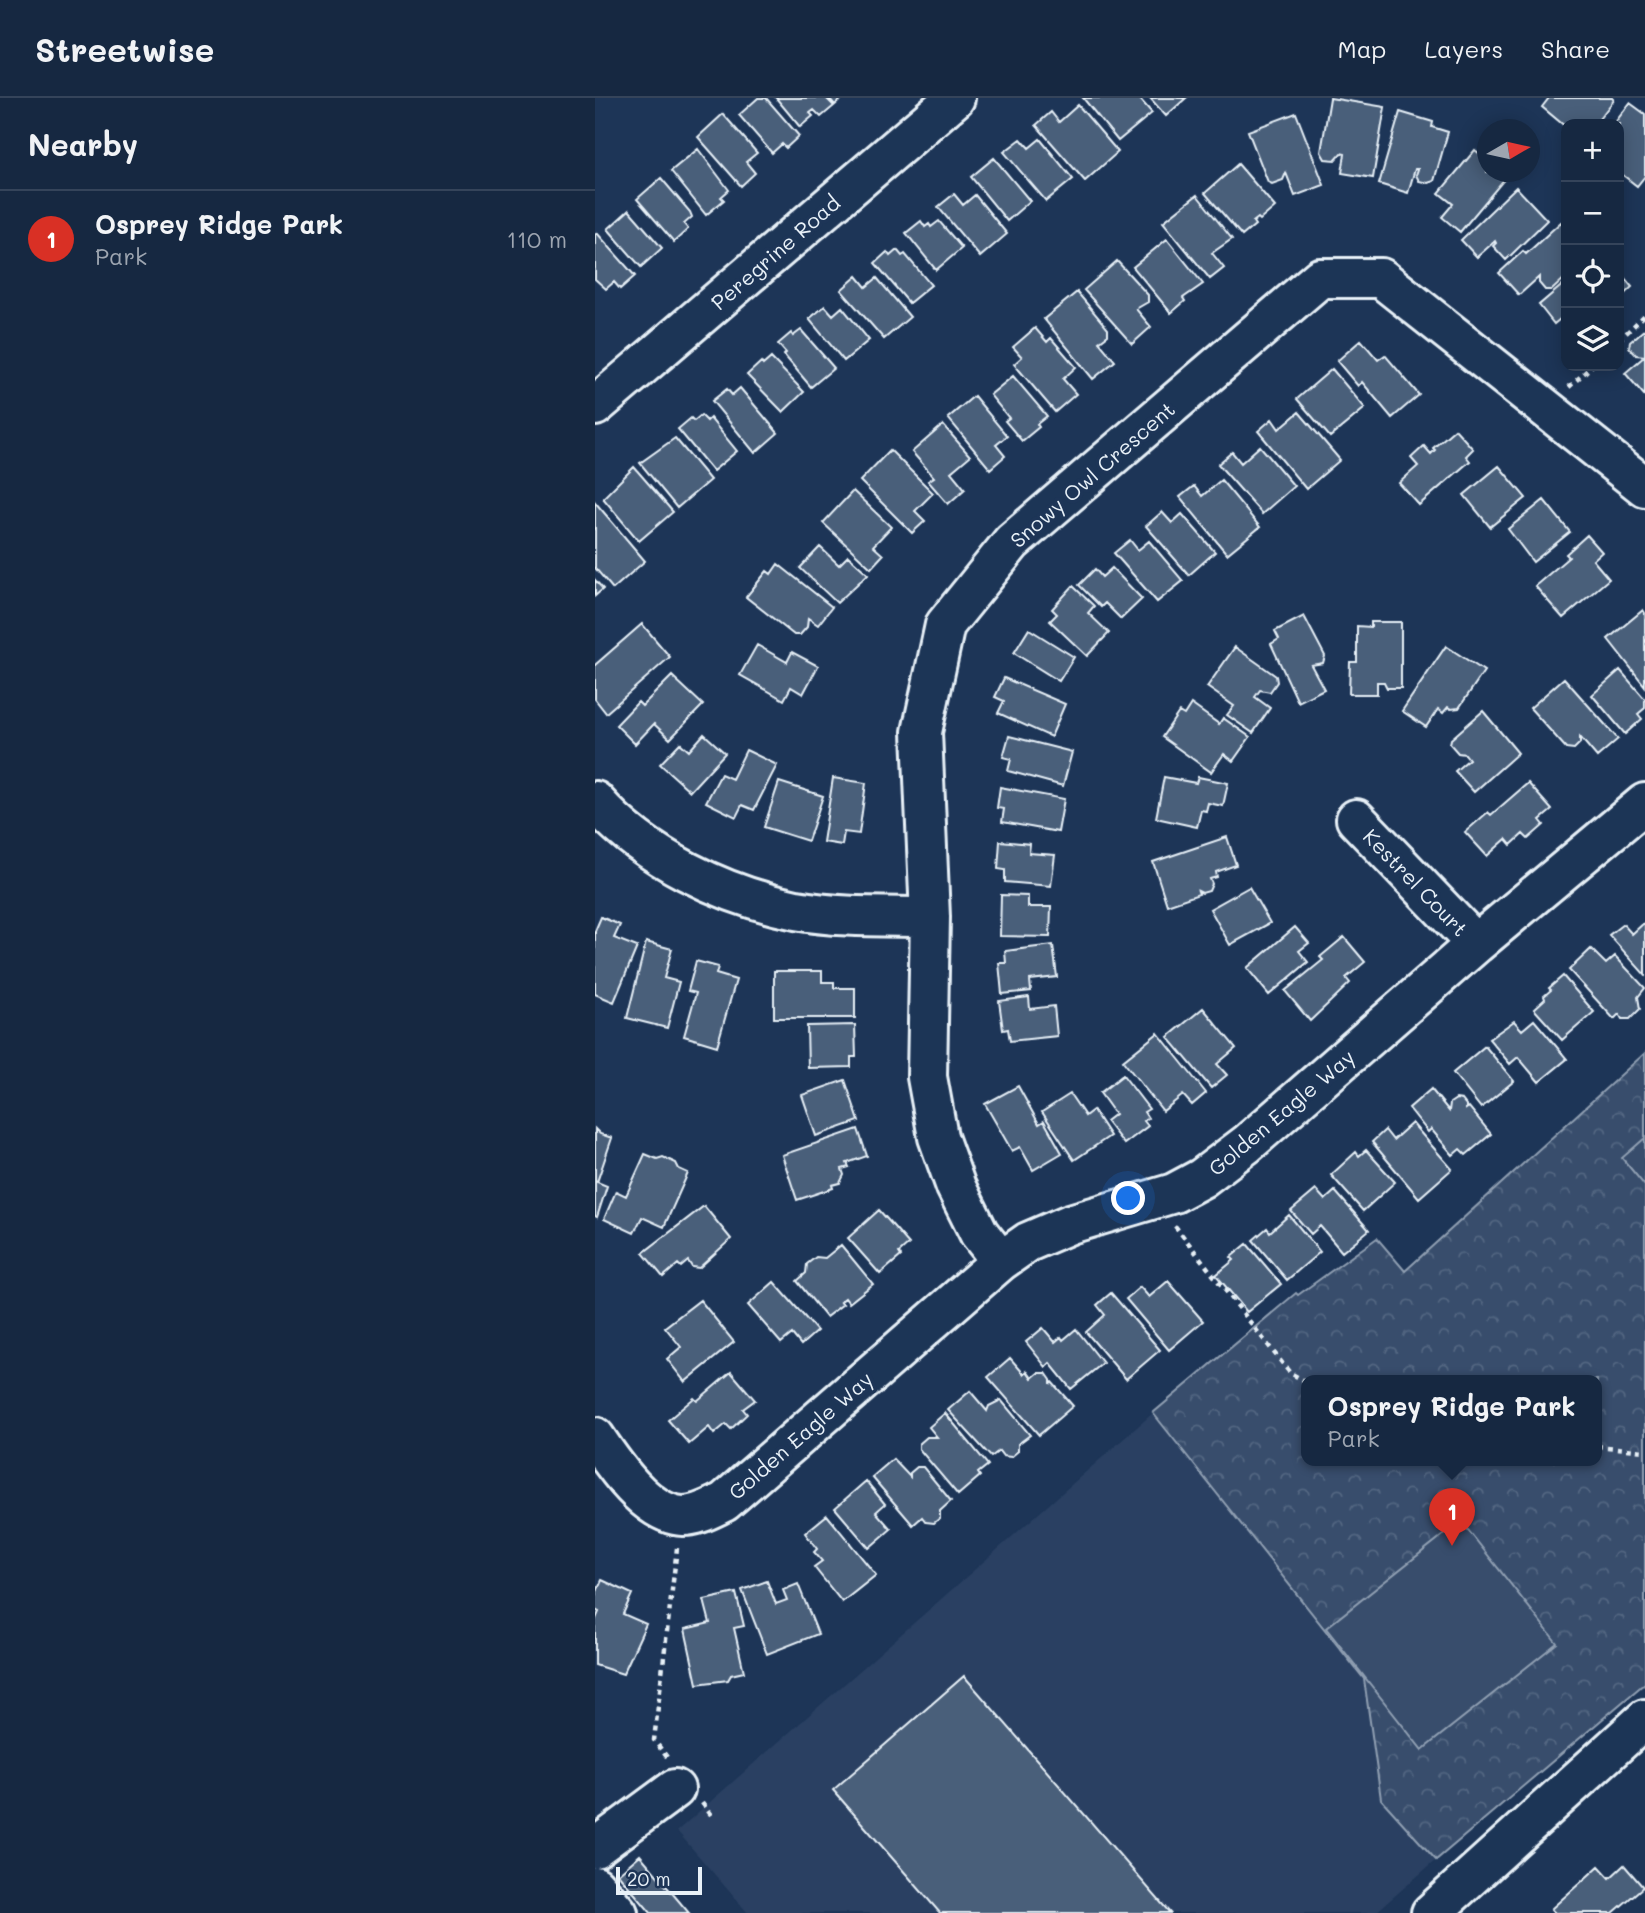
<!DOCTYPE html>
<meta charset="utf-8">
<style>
body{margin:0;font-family:Mali,sans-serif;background:#23344c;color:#f1f3f6}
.controls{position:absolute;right:21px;top:21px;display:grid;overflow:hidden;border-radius:14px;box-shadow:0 4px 18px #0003}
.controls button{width:63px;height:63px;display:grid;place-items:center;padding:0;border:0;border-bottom:2px solid #35445a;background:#162841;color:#f1f3f6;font:35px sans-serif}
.compass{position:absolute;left:882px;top:21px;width:63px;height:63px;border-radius:50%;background:#162841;box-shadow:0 4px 18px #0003;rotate:81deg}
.scale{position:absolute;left:21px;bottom:18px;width:86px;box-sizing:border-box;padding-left:7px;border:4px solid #e8f1f8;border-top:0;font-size:19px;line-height:24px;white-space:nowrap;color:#e8f1f8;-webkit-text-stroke:5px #1d3557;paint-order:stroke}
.you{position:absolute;left:534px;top:1101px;width:24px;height:24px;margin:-18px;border:5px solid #fff;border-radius:50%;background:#1a73e8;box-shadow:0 0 0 10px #1a73e833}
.badge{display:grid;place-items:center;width:46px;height:46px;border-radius:50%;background:#d93025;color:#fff;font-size:23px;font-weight:700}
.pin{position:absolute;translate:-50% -58px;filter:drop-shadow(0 2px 4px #0008)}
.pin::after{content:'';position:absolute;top:37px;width:24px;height:21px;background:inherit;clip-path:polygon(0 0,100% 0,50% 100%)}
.popup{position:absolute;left:706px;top:1277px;width:301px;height:91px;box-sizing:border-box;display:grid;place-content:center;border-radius:14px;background:#162841;filter:drop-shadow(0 2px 5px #0005);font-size:23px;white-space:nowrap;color:#9ea6b1}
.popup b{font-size:26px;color:#f1f3f6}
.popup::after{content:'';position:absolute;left:50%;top:100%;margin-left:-14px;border:14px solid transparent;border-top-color:#162841}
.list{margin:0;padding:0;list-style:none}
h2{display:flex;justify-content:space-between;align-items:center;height:91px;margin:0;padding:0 28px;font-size:30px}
h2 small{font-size:23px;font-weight:400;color:#9ea6b1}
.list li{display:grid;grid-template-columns:46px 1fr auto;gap:21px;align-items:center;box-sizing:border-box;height:98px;padding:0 28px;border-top:2px solid #35445a}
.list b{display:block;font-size:26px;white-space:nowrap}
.list p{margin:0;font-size:23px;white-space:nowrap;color:#9ea6b1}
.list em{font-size:23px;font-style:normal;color:#9ea6b1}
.icon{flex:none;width:38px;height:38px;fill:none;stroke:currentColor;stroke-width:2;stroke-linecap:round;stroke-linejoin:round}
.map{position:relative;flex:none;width:1050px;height:1815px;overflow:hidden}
header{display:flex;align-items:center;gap:42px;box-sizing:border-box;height:98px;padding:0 35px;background:#162841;border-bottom:2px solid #35445a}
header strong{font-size:33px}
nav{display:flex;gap:38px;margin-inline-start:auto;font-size:24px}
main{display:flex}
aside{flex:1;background:#162841}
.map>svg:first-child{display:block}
.built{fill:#2a4162}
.forest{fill:url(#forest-crowns);stroke:#909fb2;stroke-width:2;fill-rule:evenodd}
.pitch{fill:#374d6c;stroke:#909fb2;stroke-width:2}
.building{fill:#495e7a;stroke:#e8f1f8;stroke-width:2}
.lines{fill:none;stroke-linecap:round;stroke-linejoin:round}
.minor-casing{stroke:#e8f1f8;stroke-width:44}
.path{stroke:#e8f1f8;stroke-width:4.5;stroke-dasharray:5 5;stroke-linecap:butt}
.minor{stroke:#1d3557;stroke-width:38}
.labels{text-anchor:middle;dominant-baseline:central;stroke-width:7;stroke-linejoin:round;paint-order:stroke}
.street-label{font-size:21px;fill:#e8f1f8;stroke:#1d3557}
</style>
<header>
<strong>Streetwise</strong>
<nav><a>Map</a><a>Layers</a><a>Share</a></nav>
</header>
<main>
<aside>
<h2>Nearby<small></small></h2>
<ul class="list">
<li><span class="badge">1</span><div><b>Osprey Ridge Park</b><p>Park</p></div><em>110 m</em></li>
</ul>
</aside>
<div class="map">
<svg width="1050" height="1815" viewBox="0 0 1050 1815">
<defs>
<pattern id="forest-crowns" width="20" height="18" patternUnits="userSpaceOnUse" patternTransform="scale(1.75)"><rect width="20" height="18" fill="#374d6c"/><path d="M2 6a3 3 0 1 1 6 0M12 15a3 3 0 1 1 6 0" fill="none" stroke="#546782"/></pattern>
</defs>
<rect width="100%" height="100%" fill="#1d3557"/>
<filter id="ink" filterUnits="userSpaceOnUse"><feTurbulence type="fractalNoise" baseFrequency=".0143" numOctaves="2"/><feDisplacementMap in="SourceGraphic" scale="14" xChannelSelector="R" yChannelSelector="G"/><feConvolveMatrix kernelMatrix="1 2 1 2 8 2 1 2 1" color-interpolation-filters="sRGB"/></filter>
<g filter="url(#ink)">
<!-- built -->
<path class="built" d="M558 1315 769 1581 786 1701 841 1762 780 1815H153L82 1733Z"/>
<!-- forest -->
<path class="forest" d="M1050 955V1585L841 1762 786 1701 769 1581 558 1315 701 1195 703 1197 782 1140 810 1173ZM712 1282H1002V1362H712Z"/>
<!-- pitch -->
<path class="pitch" d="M1050 1040V1088L1027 1060Z
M866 1423 962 1545 827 1652 731 1530Z"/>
<!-- building -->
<path class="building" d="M163 0H171L204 38 191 50 187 46 177 55 144 17Z
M181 0H231L239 8 226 19 219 12 215 15 218 18 205 29Z
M234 0H248L240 7Z
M488 0H544L557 15 523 43Z
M555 0H591L571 18Z
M735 0 790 9 778 80 747 75 750 56 746 55 740 62 730 61 726 54Z
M954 0H1017L1019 2 1000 26H971V29L947 9Z
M1035 5 1050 16V78L1042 88 1024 74V26H1019Z
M483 7 523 54 490 83 441 27 456 14 464 24Z
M805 14 838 24 837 29 853 34 839 83 833 85 824 83 821 77 823 71H820L813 95 784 86Z
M701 15 729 87 700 98 691 75 688 82 677 86 673 84 653 33Z
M128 16 162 55 151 64 160 75 146 88 103 39Z
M426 41 434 50 445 41 478 81 451 103 409 54Z
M103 51 134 92 126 99 129 102 111 117 76 73Z
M880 52 892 62V74H906L912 78 865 134 847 119 858 106 844 95Z
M399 60 435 103 412 123 376 79Z
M643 66 680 109 665 122 663 120 658 124 660 127 647 138 610 95Z
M66 80 95 114 97 119 89 126 93 131 79 144 42 101Z
M921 89 952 122 911 162 898 148 901 145 900 143 882 159 866 142Z
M359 96 368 107 380 97 412 136 385 159 343 109Z
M602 97 637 141 617 155 629 170 615 181 568 124Z
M34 112 67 150 46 169 13 131Z
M326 123 330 129 334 126 336 129 344 123 367 150 341 172 311 135Z
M966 124 971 130V179L957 192H950L944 185V179L924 197 904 175 928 153 931 156Z
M2 135 40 178 25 191 19 184 11 191 0 181V137Z
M572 141 608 186 588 200 590 203 576 215 538 169Z
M302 152 307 158 310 156 336 187 314 205 280 165 292 154 295 158Z
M522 163 553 197V204L541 211 556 229 537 246 489 192Z
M1024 173 1037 189 1024 201Z
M262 178 271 189 282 180 315 219 289 241 246 192Z
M971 184V216L959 226 944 207Z
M482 194 513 231V237L504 244 520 263 498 281 449 221Z
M230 208 238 217 247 209 274 242 249 263 214 221Z
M440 230 452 244 456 240 481 269 468 281 481 296 460 314 419 266 427 259 418 249Z
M1050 231V298L1030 275 1050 258 1041 257 1034 249 1035 244Z
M206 232 239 270 216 289 189 257 191 255 183 246 196 235 198 238Z
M766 242 783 262 790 257 824 297 797 320 767 284 763 288 742 263Z
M176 260 209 294 188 314 152 277 166 264 168 267Z
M737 271 770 310 735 339 702 301Z
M418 278 452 318 442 326 444 329 427 343 410 323 414 320 395 297Z
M145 290 183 335 160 355 117 303 132 291 137 297Z
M379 298 412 338 401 347 410 358 395 371 353 320Z
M704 314 745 362 711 391 663 333 677 321 684 331Z
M106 317 112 323 115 320 142 353 118 373 83 331 96 320 99 323Z
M348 327 375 358 356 374 370 391 353 406 333 383 339 379 317 354Z
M860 331 878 351 871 358 875 363 824 407 804 385 823 368 816 360 829 348 836 356 840 352 838 350Z
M80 340 115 382 82 410 45 365Z
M665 348 699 388 667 416 623 366 637 354 646 365Z
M295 352 338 395 320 413 330 423 317 435 265 383Z
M904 368 931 400 895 429 869 397Z
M39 369 78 414 44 443 8 400Z
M626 382 665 429 632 456 585 399 599 388 607 398Z
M258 393 296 429 278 448 288 457 276 470 228 425Z
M949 402 975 434 938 464 913 431Z
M0 404 50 463 18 491 0 470Z
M567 414 577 425 587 416 620 454 594 477 551 428Z
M992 437 1007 454 998 462 1014 481 968 520 940 488 974 459 971 456Z
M535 442 543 452 554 443 588 483 562 504 519 455Z
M225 449 244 467 253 458 273 476 242 505 205 470Z
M183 466 237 509 223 527 213 520 212 529 205 537H199L151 499 172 473 176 476Z
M517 470 547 501 526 521 510 505 506 509 484 487 500 471 507 479Z
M0 482 8 491 0 498Z
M478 488 499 508 493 515 514 535 492 558 455 523 462 516 457 511Z
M1048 512 1050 515V588L1013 541Z
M709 518 730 558 728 565 716 567 729 591 703 604 676 546 684 541 680 533Z
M776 524H806V590H792L789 584H782V596H754L755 564H762V528L776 529Z
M47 526 75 559 11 615 0 601V567Z
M434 531 479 559 464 583 419 555Z
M162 547 192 564 197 554 223 568 208 596 196 589 189 602 145 577Z
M851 548 889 573 864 610 856 611 853 609 848 615 843 611 831 629 807 613Z
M640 549 681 578 682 584 675 594 665 592 660 599 675 610 658 635 632 617 639 608 612 589Z
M1025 572 1050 601V610L1043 616 1047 621 1030 636 997 597Z
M77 578 108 607 75 641 59 626 40 646 21 627 43 604 47 608Z
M409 580 470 606 456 639 403 615 409 603 400 599Z
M969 580 1023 641 1002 659 985 639V645L979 651 971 650 935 610Z
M596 606 624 626 628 620 655 639 638 663 629 656 616 674 567 639 584 614 589 617Z
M888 613 923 655 879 694 860 673 874 661 870 656 863 655 855 646 856 641Z
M109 636 130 655 95 693 65 666 85 645 94 653Z
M414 638 477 654 468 688 413 673 416 661 408 659Z
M151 652 182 667 159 712 147 707 141 719 111 704 126 676 137 681Z
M569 679 601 685 603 679 633 685 628 708 613 705 611 713 606 712 602 729 561 720Z
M238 680 271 685 264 736 249 734 247 747 228 744Z
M184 684 228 698 213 743 169 729Z
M933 685 957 712 945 722 949 727 933 741 928 736 916 747 911 741 892 758 870 734 893 714 896 717Z
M405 689 469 701 463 734 407 724 409 711 402 710Z
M632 739 641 767 621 774 622 779 615 781 617 786 614 793 607 795 603 793 604 796 572 807 558 764Z
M405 743 435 746 434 755 460 757 456 788 410 784V772L403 771Z
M654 789 675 825 635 847 615 811Z
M406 797 433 798V809H456L455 839 405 838Z
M6 819 25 827 19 840 42 849 19 904 0 896V833Z
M1050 824V877L1014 837 1028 826 1037 836Z
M700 829 714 845 704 853 713 864 674 897 652 870Z
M749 839 770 864 751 880 755 885 715 923 690 893 728 862 725 859Z
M51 844 77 851 69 880 84 884 72 930 32 920Z
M458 847 462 879 435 882 436 893 407 896 404 865H411L410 853Z
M996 851 1011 866 1020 858 1050 890 1043 899 1045 911 1035 921H1027L1024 916 1019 921 974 872Z
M101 863 123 869 121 876 141 882 122 948 89 938 101 895 93 893Z
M179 873H227V884H239V890H260V920H179Z
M968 878 999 914 967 942 939 911 950 901 949 898 956 892 954 890Z
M434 899 435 911 459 908 462 938 415 943 413 931 408 932 404 903Z
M608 910 641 950 622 966 632 977 616 990 573 939Z
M939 922 972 961 944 984 923 959 915 966 894 941 919 923 927 932Z
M260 927 261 959H256V969L213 970 212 928Z
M563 935 611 995 597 1007 588 997 568 1013 528 963Z
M890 948 919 983 886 1010 858 975Z
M528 977 554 1011 549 1014 553 1020 549 1023 553 1028 529 1046 511 1023 520 1016 505 995Z
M250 982 264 1023 221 1038 207 997Z
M423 988 444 1026 449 1023 467 1055 438 1072 425 1049 417 1053 390 1006Z
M836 991 854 1013 855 1005 861 1001 867 1002 871 1007V1011L874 1009 896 1036 871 1057 865 1051 858 1057 836 1031 833 1034 814 1010Z
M475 996 490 1018 498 1012 515 1038 479 1062 447 1014Z
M817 1025 857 1071 824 1100 777 1044 790 1032 798 1042Z
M0 1031 5 1036 17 1040 2 1084 12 1088 2 1119 0 1118Z
M263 1031 272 1058 252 1065 254 1069 247 1071 249 1077 245 1085 237 1087 238 1090 202 1102 187 1057Z
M771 1052 800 1084 768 1113 736 1077 761 1054 764 1058Z
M50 1056 62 1061 68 1059 81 1065 84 1071 93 1075 69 1129 47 1119 39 1135 9 1121 21 1093 31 1098Z
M721 1092 730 1102 740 1093 774 1132 747 1154 725 1128 716 1136 696 1113Z
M109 1108 136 1141 104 1170 97 1169 93 1163 86 1169 83 1166 68 1179 48 1155Z
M284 1112 314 1146 304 1155 306 1158 285 1176 253 1140Z
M694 1117 725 1154 692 1182 658 1142 672 1130 675 1134Z
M652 1146 686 1186 652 1214 621 1177 639 1162 636 1159Z
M246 1147 278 1186 254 1205 250 1200 245 1204 248 1206 231 1219 202 1183 211 1175 212 1166 221 1159 230 1160Z
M573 1183 608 1223 574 1252 531 1201 545 1189 554 1199Z
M179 1184 222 1233 206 1247 197 1236 186 1245 153 1207Z
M516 1195 565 1252 531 1281 491 1234 510 1217 502 1207Z
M105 1202 139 1244 90 1284 72 1261 86 1249 70 1229Z
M448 1230 460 1244 466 1239 468 1242 481 1231 508 1265 476 1291 455 1265 451 1269 431 1244Z
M415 1260 429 1276 432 1273 437 1280 443 1275H451L456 1282V1286L457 1284 478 1308 444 1337 393 1279Z
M136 1274 160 1302 148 1311 152 1316 136 1331 131 1326 119 1336 114 1329 94 1346 73 1322 99 1300 102 1303Z
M375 1293 392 1313 394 1308 406 1302 435 1337 423 1346V1353L416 1359 408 1358 404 1353 396 1359 353 1312Z
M350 1315 393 1367 383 1375 385 1378 363 1397 324 1351V1346L332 1339H342L334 1329Z
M298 1361 315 1379V1375L322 1369H328L356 1403 345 1413V1420L339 1425 331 1424 327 1419 318 1427 277 1379Z
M271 1383 290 1406 281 1414 296 1431 274 1450 240 1410Z
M232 1417 281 1477 247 1504 219 1469 227 1463 219 1454 222 1451 210 1435Z
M7 1482 37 1496 28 1516 51 1526 28 1576 0 1567V1523L4 1514 0 1512V1498Z
M172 1483 181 1506 192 1502 188 1492 203 1486 223 1536 172 1556 147 1492Z
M141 1495 149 1528 139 1530 149 1574 136 1577 133 1582 102 1586 90 1531 115 1525 109 1502Z
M369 1578 575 1815H345L238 1692Z
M45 1757 94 1815H56L23 1776Z
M1029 1767 1048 1789 1018 1815H960L956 1811 1004 1768 1015 1780Z"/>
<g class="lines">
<!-- minor casing -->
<g class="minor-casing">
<path id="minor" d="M0 308 360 0
M0 703C50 760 128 797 201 812 245 820 291 818 335 819
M761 721 881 846
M406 1163 384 1135 361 1089 343 1039 332 979 335 819 327 634 350 527 417 444 725 180H786L1050 389
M0 1339C18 1366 52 1417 88 1418 103 1418 116 1410 129 1404L406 1163 433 1144 475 1126 579 1095 607 1080 652 1046 881 846 1050 705
M0 1750 80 1691
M0 1788 23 1815
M836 1815 1050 1621"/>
</g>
<!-- path -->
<path class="path" d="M1024 242 1050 217
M974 289 997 268
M580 1128 695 1275 712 1284
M1002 1348 1050 1353
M72 1659 59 1642 82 1450
M107 1705 116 1717"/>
<!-- minor -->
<use href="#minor" class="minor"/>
</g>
</g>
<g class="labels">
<!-- street labels -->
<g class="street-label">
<text transform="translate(180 154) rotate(-41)">Peregrine Road</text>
<text transform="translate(497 376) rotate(-41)">Snowy Owl Crescent</text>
<text transform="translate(821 784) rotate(46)">Kestrel Court</text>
<text transform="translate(686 1014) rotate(-40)">Golden Eagle Way</text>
<text transform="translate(205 1337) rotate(-41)">Golden Eagle Way</text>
</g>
</g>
</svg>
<div class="controls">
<button>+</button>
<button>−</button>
<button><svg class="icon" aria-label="locate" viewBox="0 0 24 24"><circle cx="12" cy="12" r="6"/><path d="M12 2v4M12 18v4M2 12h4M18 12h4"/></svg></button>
<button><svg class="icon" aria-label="layers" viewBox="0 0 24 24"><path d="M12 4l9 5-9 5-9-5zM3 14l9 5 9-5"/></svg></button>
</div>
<svg class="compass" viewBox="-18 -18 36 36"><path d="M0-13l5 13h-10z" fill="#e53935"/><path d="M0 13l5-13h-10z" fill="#9ea6b1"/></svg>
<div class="scale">20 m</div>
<div class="you"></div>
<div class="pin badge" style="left:857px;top:1448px">1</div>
<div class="popup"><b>Osprey Ridge Park</b>Park</div>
</div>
</main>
